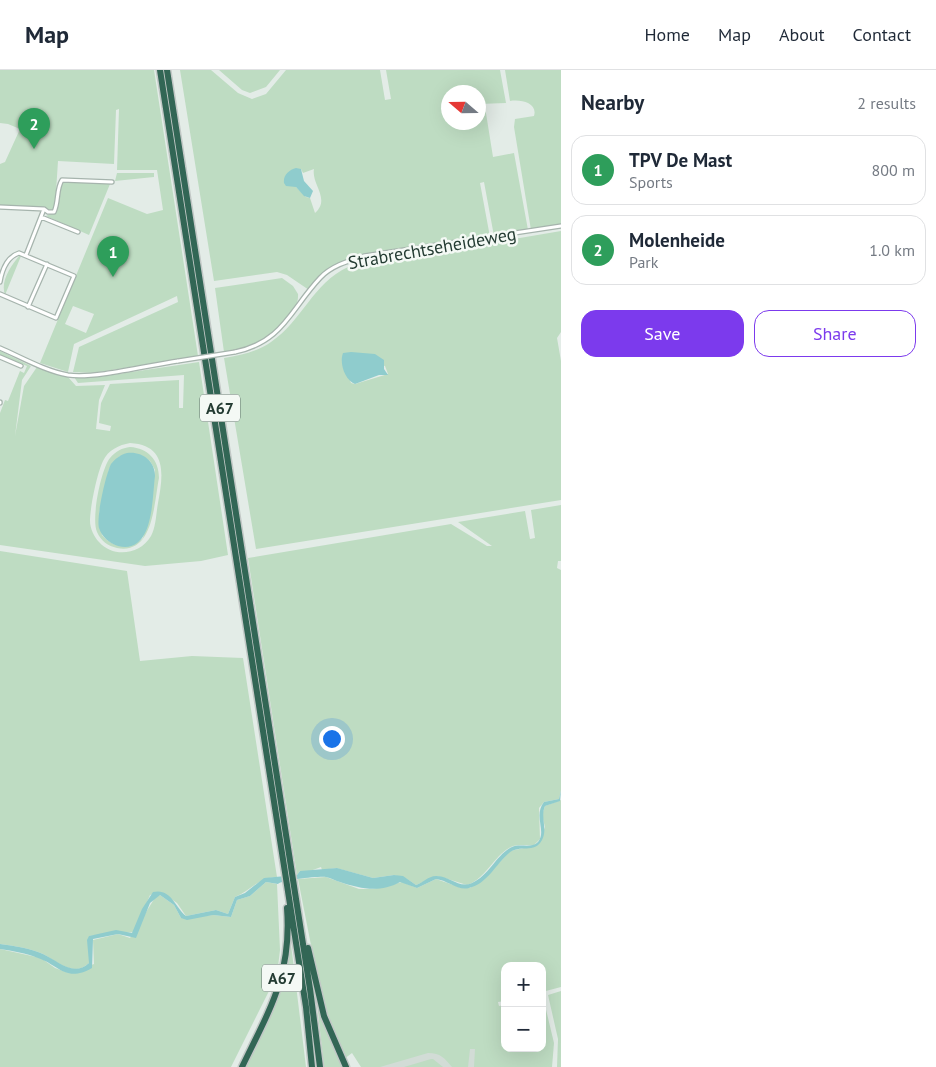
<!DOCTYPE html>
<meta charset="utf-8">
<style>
body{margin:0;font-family:"PT Sans",sans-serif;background:#f2f2f3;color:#1f2937}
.controls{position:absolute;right:15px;bottom:15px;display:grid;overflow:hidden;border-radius:10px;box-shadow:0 5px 20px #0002}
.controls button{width:45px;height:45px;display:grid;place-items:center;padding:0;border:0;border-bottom:1px solid #e0e1e3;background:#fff;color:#1f2937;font:25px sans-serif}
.compass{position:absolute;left:441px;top:15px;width:45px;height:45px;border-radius:50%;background:#fff;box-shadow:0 5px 20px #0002;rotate:290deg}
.you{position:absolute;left:331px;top:668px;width:18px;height:18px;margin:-12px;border:4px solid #fff;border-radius:50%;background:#1a73e8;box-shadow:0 0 0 8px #1a73e833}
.badge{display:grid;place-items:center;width:32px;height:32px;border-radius:50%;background:#7c3aed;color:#fff;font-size:16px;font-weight:700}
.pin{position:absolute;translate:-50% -41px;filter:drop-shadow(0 1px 2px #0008)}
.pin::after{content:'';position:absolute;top:26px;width:18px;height:15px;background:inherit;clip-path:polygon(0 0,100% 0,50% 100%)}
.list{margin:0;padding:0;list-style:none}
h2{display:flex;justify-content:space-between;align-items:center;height:65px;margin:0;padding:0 20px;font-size:21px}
h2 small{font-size:16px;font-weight:400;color:#747a83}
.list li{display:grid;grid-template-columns:32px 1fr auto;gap:15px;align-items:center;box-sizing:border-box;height:70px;margin:0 10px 10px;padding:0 10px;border:1px solid #e0e1e3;border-radius:15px}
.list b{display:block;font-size:19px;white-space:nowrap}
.list p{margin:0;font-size:16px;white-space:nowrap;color:#747a83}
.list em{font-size:16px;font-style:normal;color:#747a83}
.actions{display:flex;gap:10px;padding:15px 20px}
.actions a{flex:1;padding:11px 0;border:1px solid #7c3aed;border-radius:15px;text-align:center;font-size:18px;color:#7c3aed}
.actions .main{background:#7c3aed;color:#fff}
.map{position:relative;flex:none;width:561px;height:997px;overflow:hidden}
header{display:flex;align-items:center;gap:30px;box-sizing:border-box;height:70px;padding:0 25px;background:#fff;border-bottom:1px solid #e0e1e3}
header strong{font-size:24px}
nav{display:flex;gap:28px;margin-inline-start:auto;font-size:18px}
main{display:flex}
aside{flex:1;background:#fff}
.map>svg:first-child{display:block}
.built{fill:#d2dcd6}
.green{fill:#bedcc2;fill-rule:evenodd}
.water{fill:#8fcccd}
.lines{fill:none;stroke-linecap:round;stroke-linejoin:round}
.minor-casing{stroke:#a6b4ad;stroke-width:5.5}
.motorway-casing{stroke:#c2c8c6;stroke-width:9}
.minor{stroke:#fff;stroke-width:3}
.motorway{stroke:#326655;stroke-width:6}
.minor-bridge-casing{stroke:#a6b4ad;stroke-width:5.5;stroke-linecap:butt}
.minor-bridge{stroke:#fff;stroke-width:3}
.labels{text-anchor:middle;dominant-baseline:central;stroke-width:5;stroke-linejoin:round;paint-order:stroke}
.shield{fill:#f4f9f5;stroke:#62756d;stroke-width:1}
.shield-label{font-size:16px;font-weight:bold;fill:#243c33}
.street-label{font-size:18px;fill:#243c33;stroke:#f4f9f5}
</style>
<header>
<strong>Map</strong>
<nav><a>Home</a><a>Map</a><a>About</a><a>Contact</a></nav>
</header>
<main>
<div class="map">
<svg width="561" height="997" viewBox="0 0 561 997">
<rect width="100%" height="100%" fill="#e3ece7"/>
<!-- built -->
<path class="built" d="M479 973 477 997H367L414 981Z"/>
<!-- green -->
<path class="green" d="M0 0H154L198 286 93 303 73 302 79 277 178 232 177 226 74 274 68 302 40 293 108 128 147 144 163 140 157 100H117L119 39 116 40 114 94 58 91 55 137 52 140 0 135V94L5 92 20 59 8 54 0 53ZM73 236 94 244 86 263 65 254Z
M180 0H211L238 23 252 29 266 24 286 0H380L385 30 391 29 386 0H500L506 33 479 34 478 22 472 20 468 22H448V52H478L479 38 485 37 493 87 514 83 528 160 494 166 484 112 480 113 490 167 361 188C339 195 325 204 309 220L287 205 277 202 214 211ZM301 99 303 103 314 99C311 114 331 129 315 143L310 128 306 127 296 117Z
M219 0H280L266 17 250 23 242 20Z
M505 0H561V155L531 160 514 57 515 49 534 46C538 33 521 29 510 31Z
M117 103H154V107L115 111Z
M64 111 110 114 89 165 46 146 57 141 60 115Z
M561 161V262L557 268 561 291V430L256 479 224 288C241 285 257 282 271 272 302 251 313 213 348 197ZM342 286 385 296 388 304 355 314 351 313Z
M19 186H21L5 225C0 211 11 196 19 186Z
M282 208 293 216 298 224C300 245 268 269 250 276 242 279 233 280 224 282L215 218Z
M0 281 31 296 22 310 15 366 24 316 37 297 68 307 76 316 105 315 99 330 96 359 110 361 111 356 99 353 101 333 110 314 179 310V338H183L184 305 78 313 74 307H98L199 292 228 485 201 491 145 496 0 475V343L5 330 8 331 20 301 24 303 27 296 0 285ZM130 373C168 375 163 406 158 433 156 444 156 457 151 466 140 485 113 488 99 472 94 467 90 458 90 451 90 438 97 403 103 391 108 380 119 375 130 373Z
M130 377C148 378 159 390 159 408 154 432 154 485 117 478 108 476 101 471 97 462 91 449 101 399 110 388 116 381 122 378 130 377ZM141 385 150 391 155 400 143 468C130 480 113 478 102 465L99 444 109 399 120 386Z
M561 435V491H558L557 498 561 500V720L559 729 544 732 539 738 540 769 534 775C527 776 520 774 513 776 494 784 487 808 467 815L438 806 416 815 407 809 394 805 373 808 336 798 322 800 321 797 310 801H300L297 805 248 488 451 454 487 476H492L458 452 525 441 530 469 535 468 531 440Z
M0 481 127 501 140 591 192 586 243 588 277 807C259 807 250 821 235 827L228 844 216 840 186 846 177 833 161 822 150 825 134 862 89 866V893C73 908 57 891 43 884 30 878 14 876 0 874Z
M561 730V917L542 922V896H505V931L498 932 499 936 505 935V978H542L543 927 554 973 552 997H474L475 979H470L468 997H452C444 988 441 983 428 983L380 997H361L352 983 344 989 328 950 321 926 298 809 326 807 359 819H373L402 812 417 818 436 809 462 818H470L485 808 510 781 538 775 545 757 542 745 545 736Z
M266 812 277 814 280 880 277 905 231 997H0V879L41 888 55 898 69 903 94 894 93 870 118 864 130 868 156 826 160 825 174 835 181 848 213 845 231 847 237 830 250 826Z
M290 866 306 997H243C262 955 289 913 290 866Z
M561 921V997H557L558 969 548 925Z
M316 924 326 959 344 997H324Z
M433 989 443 997H404L431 989Z"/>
<!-- water -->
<path class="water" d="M296 98 301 99 304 111 313 121 310 128 304 126 296 117 286 116 284 113C283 105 289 100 296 98Z
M351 282 375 284 384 290V299L388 305H379L355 314C345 310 339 293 343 283Z
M127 383C141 381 155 390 155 406 152 428 154 485 118 476 109 473 102 467 99 458 96 447 106 404 111 394 115 389 120 385 127 383Z
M561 720 560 731 545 736C540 747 548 759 542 770 535 784 519 774 509 783 496 794 487 814 469 818 458 821 447 810 436 809L417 818 400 812C380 823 361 819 340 812 336 811 331 808 326 807 319 806 282 810 278 814L266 812 250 826 237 830 231 847 213 845 187 850 181 848 174 835 160 825 150 833 136 868 118 864 93 869 92 898C66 913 59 895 38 888 26 883 13 881 0 879V874C14 876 30 878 43 884 57 890 73 908 89 893L87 870 89 866 116 860 132 863 142 839 153 822C171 818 175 837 186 846L216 840 228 844 235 827 245 823 264 808 297 805 300 801 337 798 373 808 394 805 403 806 416 815C423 813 428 806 436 806 450 806 459 819 472 813 489 806 496 785 512 777 520 773 531 779 538 772 547 761 533 746 544 732L559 729Z"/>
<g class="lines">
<!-- minor casing -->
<g class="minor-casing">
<path id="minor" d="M0 137 44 139
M41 147 78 162
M26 185 44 139 48 142H54C59 132 56 119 62 110L112 112
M0 212C2 200 7 187 19 183L74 206 56 248 0 224
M28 237 47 194
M0 278C21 287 45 301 68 305 95 309 149 295 178 291
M235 282C283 272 290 240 320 208 331 196 348 191 364 186L561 156
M0 287 21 296
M0 332V333"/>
</g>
<!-- motorway casing -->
<g class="motorway-casing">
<path id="motorway" d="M160 0 306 937 312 997
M167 0 310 919 320 997
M308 878 324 946 346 997
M242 997C270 939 292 904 287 838"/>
</g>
<!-- minor -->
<use href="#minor" class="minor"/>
<!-- motorway -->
<use href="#motorway" class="motorway"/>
<!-- minor-bridge casing -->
<g class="minor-bridge-casing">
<path id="minor-bridge" d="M178 291 235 282"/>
</g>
<!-- minor-bridge -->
<use href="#minor-bridge" class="minor-bridge"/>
</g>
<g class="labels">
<!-- shield labels -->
<g class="shield">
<rect x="200" y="324.5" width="40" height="27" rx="4"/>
<rect x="262" y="894.5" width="40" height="27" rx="4"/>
</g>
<g class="shield-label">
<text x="220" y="338">A67</text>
<text x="282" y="908">A67</text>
</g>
<!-- street labels -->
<g class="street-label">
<text transform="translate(432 178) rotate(-10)">Strabrechtseheideweg</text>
</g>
</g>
</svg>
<div class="controls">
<button>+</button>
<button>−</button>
</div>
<svg class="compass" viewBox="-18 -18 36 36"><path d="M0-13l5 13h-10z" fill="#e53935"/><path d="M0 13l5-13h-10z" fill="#747a83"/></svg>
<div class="you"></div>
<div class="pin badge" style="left:113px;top:207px;background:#2e9e5b">1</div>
<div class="pin badge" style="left:34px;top:79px;background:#2e9e5b">2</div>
</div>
<aside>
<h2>Nearby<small>2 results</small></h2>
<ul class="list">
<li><span class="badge" style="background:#2e9e5b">1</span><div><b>TPV De Mast</b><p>Sports</p></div><em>800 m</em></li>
<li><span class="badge" style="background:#2e9e5b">2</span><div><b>Molenheide</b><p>Park</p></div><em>1.0 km</em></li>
</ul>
<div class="actions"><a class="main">Save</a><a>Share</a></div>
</aside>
</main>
